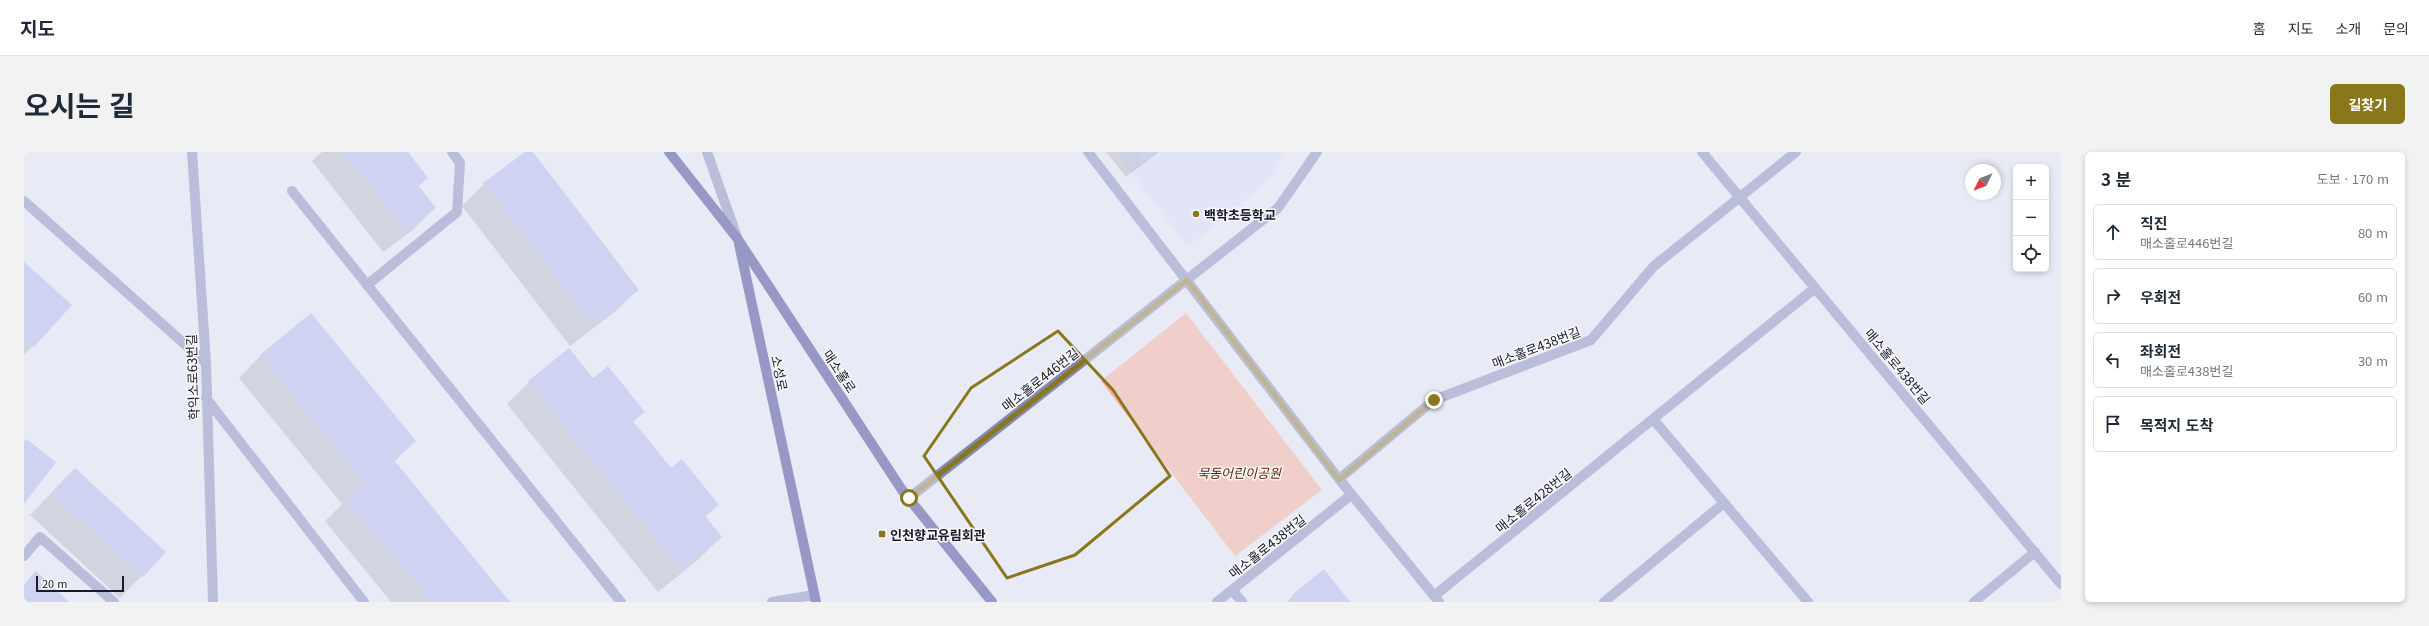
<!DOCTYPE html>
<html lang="ko">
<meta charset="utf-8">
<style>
body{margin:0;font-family:Georgia,"Noto Sans KR",serif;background:#f2f2f3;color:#1f2937}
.controls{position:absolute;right:12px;top:12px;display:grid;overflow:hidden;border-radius:6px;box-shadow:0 2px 6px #0003}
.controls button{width:36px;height:36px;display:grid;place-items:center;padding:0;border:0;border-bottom:1px solid #e0e1e3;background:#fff;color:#1f2937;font:20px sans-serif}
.compass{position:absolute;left:1941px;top:12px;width:36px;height:36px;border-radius:50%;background:#fff;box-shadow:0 2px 6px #0003;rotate:227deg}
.scale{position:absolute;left:12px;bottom:10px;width:88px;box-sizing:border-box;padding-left:4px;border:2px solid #17192c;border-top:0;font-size:11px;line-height:14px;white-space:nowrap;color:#17192c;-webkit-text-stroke:3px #f8f8f8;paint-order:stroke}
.stop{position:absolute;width:12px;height:12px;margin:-9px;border:3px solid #89771b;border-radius:50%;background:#fff}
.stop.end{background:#89771b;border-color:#fff;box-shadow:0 1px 4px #0008}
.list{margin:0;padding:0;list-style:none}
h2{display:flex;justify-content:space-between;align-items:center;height:52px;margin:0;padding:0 16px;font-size:17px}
h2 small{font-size:13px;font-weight:400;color:#747a83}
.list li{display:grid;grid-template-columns:26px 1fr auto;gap:12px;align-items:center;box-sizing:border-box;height:56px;margin:0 8px 8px;padding:0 8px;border:1px solid #e0e1e3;border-radius:6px}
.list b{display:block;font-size:15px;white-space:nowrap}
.list p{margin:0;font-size:13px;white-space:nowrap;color:#747a83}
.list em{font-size:13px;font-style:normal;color:#747a83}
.icon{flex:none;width:22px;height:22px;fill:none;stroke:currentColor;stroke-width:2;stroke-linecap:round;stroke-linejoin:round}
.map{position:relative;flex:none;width:2037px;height:450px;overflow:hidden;border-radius:6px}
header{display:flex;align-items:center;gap:24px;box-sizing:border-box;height:56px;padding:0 20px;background:#fff;border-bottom:1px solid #e0e1e3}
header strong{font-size:19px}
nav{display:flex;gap:22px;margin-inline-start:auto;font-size:14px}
.intro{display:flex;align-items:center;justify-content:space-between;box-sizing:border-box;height:96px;padding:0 24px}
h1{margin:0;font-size:28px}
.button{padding:10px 18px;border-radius:6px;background:#89771b;color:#fff;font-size:14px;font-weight:700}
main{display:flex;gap:24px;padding:0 24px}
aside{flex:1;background:#fff;border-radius:6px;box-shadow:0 2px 6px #0003}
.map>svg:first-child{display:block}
.built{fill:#dce0f9}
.green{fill:#fbaf98}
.shadow{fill:#0003}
.building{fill:#b0b9ee}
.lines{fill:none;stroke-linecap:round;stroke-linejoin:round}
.minor{stroke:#838aba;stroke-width:10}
.major{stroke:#35378a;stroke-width:10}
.route{stroke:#89771b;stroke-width:5}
.marked{fill:none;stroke:#89771b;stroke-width:3;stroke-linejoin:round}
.poi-dot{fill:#89771b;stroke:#f8f8f8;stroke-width:1.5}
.labels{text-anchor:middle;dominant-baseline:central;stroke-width:3;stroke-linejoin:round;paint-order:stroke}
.poi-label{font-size:13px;font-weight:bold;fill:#17192c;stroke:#f8f8f8;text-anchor:start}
.street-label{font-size:13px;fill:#17192c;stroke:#f8f8f8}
.park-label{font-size:13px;font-style:italic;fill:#671c02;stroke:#f8f8f8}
</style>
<header>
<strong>지도</strong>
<nav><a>홈</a><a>지도</a><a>소개</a><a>문의</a></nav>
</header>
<div class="intro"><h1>오시는 길</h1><a class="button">길찾기</a></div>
<main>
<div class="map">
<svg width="2037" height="450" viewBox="0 0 2037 450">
<rect width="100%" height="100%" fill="#e8eaf5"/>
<!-- built -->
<path class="built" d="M1092 0H1262L1244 28 1164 95Z"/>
<!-- green -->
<path class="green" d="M1162 161 1298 338 1211 404 1077 229Z"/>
<!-- shadow -->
<path class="shadow" d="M298 0H382L403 26 394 35 410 56 389 78 359 100 288 9Z
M502 0H508L613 138 592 159 546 194 438 54 460 32Z
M1082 0H1135L1102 25Z
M0 111 9 194 0 203Z
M287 163 391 289 370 310 485 450H367L301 369 318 352 215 226 236 204Z
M545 198 569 227 619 260 609 270 647 318 694 353 681 365 697 385 675 407 634 440 483 252 505 230Z
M29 339 141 400 96 446 6 363Z
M1269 444 1325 450H1263Z"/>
<!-- building -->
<path class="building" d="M319 0H384L404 26 394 33 412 56 381 79Z
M501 0H509L615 138 568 173 459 31Z
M1112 0H1131L1119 9Z
M0 110 48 153 10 195 0 185Z
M287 161 392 289 370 308 486 450H407L322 347 341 331 236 203Z
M545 196 569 226 584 214 621 260 609 269 647 316 658 307 695 353 681 364 698 385 657 419 504 229Z
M2 287 32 310 0 352V290Z
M51 316 142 400 119 425 27 341Z
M1300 417 1326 450H1274L1268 443Z
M12 419 45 450H0V433Z"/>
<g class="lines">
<!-- minor -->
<path class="minor" d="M168 0 182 211 189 450
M683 0 713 85
M1064 0 1315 327 1415 450
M1678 0 2037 432
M268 39 597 450
M0 49 182 211
M343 133 433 60 436 11 428 0
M182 246 340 450
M1629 267 1784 450
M1315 327 1410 248 1567 188 1630 114 1772 0
M885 346 1254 56 1293 0
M0 404 16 385 90 450
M1208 438 1218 450
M1410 444 1791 136
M748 450 790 443
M1193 450 1327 343
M1580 450 1700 351
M1950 450 2011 400"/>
<!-- major -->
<path class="major" d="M645 0 713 86 878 338 968 450
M715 92 792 450"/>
</g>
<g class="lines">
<!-- route -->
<path class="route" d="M885 346 1163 128 1315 328 1410 248"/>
</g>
<!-- marked area -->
<path d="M0 0H2037V450H0ZM1034 179 1089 238 1146 324 1051 403 983 426 900 304 947 236Z" fill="#e8eaf5" fill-opacity=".55" fill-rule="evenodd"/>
<path class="marked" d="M1034 179 1089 238 1146 324 1051 403 983 426 900 304 947 236Z"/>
<!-- markers -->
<g class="poi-dot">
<circle cx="1172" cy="62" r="4"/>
<rect x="854" y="378" width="8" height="8" rx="2"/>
</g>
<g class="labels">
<!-- poi labels -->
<g class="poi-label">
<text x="1180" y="62">백학초등학교</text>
<text x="866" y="382">인천향교유림회관</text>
</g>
<!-- street labels -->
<g class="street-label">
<text transform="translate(1512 195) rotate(-21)">매소홀로438번길</text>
<text transform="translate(1874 214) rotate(50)">매소홀로438번길</text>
<text transform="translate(816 219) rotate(57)">매소홀로</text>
<text transform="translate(756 221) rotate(78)">소성로</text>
<text transform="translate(168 225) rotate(-92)">학익소로63번길</text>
<text transform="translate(1016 227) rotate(-38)">매소홀로446번길</text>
<text transform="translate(1509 348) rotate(-39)">매소홀로428번길</text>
<text transform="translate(1243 394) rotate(-38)">매소홀로438번길</text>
</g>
<!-- park labels -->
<g class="park-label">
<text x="1215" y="320">묵동어린이공원</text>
</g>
</g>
</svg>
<div class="controls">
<button>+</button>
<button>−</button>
<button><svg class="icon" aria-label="locate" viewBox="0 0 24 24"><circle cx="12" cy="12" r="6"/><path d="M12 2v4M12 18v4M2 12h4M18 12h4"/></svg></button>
</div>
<svg class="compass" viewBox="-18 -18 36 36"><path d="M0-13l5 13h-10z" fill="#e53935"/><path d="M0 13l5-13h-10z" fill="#747a83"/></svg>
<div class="scale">20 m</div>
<div class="stop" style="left:885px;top:346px"></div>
<div class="stop end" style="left:1410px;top:248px"></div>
</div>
<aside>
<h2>3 분<small>도보 · 170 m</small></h2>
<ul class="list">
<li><svg class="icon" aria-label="ahead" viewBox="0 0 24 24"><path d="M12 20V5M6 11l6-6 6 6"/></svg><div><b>직진</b><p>매소홀로446번길</p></div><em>80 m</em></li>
<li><svg class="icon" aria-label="right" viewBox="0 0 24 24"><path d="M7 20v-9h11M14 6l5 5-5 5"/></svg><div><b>우회전</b></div><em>60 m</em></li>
<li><svg class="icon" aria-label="left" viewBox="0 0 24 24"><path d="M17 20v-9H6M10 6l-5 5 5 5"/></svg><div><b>좌회전</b><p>매소홀로438번길</p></div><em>30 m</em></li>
<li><svg class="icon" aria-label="arrive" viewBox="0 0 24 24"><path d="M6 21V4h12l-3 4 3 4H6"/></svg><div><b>목적지 도착</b></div></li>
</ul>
</aside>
</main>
